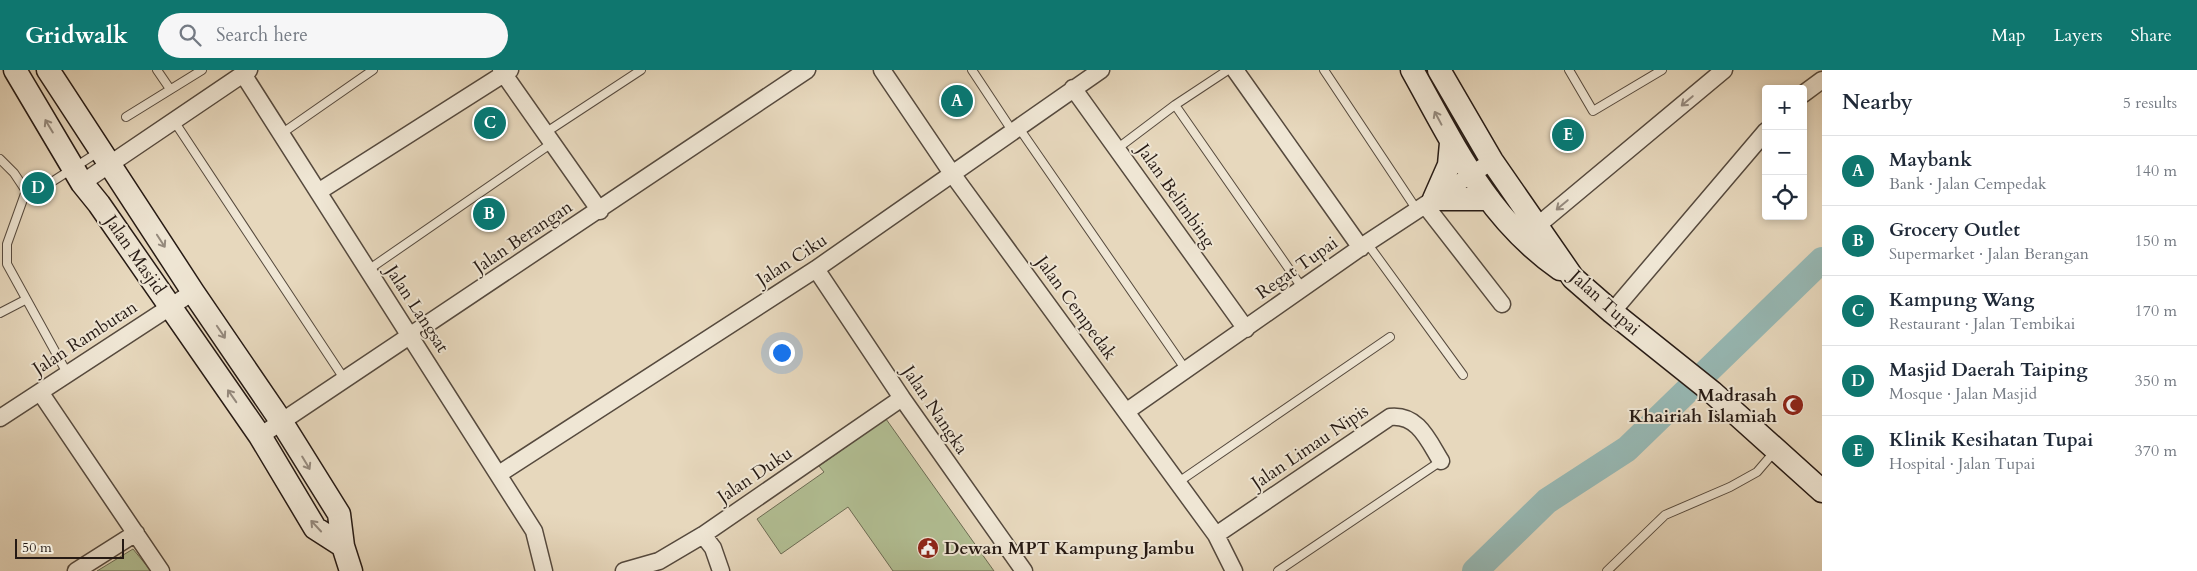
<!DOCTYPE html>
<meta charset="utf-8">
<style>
body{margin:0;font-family:Cardo,serif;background:#f6f6f7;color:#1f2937}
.controls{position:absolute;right:15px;top:15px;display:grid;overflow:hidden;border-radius:5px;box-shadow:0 2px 8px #0003}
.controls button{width:45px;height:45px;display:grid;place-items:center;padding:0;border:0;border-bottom:1px solid #e0e1e3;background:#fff;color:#1f2937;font:25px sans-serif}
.scale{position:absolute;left:15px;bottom:12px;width:109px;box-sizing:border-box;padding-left:5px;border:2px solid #261a14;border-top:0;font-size:14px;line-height:18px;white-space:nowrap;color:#261a14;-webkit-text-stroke:4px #efe6d4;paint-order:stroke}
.you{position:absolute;left:781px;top:282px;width:18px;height:18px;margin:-12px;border:4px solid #fff;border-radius:50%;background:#1a73e8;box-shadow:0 0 0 8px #1a73e833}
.badge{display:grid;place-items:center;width:32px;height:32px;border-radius:50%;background:#0f766e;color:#fff;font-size:16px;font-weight:700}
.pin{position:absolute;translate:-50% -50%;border:2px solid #fff;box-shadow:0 1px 5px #0006}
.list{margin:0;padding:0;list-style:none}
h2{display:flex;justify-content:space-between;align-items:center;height:65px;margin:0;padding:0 20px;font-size:21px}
h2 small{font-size:16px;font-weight:400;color:#747a83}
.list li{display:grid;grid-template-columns:32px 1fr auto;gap:15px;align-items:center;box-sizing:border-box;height:70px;padding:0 20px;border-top:1px solid #e0e1e3}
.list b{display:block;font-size:19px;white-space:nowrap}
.list p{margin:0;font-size:16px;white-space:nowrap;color:#747a83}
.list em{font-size:16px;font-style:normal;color:#747a83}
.icon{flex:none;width:28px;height:28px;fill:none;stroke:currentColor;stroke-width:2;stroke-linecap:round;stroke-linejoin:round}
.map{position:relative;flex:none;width:1822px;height:501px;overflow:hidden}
header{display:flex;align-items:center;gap:30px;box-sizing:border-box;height:70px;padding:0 25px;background:#0f766e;color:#fff}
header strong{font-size:24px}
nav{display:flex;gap:28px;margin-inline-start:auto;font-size:18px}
.search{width:350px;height:45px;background:#f6f6f7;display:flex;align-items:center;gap:12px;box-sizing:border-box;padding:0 18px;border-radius:28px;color:#747a83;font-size:19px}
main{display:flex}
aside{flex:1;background:#fff}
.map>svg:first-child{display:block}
.green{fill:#b2bf94;stroke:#6c6c54}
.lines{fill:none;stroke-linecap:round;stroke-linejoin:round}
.river{stroke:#97b9b5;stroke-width:26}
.service-casing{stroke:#564a3e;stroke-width:10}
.minor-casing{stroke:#564a3e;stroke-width:19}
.secondary-casing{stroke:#261a14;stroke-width:25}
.service{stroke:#efe6d4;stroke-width:8}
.minor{stroke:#efe6d4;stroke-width:16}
.secondary{stroke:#efe6d4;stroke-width:22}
.oneway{stroke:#958a7e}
.labels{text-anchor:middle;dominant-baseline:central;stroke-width:4;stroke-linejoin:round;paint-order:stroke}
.street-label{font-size:18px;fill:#261a14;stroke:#efe6d4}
.poi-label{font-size:18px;font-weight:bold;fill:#261a14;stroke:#efe6d4;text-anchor:end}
</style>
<header>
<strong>Gridwalk</strong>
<div class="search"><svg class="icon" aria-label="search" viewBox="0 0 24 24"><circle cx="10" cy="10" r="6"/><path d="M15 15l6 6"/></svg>Search here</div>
<nav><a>Map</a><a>Layers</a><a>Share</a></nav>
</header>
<main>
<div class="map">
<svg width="1822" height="501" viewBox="0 0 1822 501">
<rect width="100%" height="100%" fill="#e7d8bd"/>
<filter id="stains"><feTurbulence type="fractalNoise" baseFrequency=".004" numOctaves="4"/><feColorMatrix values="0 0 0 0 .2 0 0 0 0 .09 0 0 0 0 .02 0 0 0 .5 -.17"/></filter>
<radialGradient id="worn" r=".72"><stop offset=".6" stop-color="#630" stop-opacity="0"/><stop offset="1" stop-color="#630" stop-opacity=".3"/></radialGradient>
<!-- green -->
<path class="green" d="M886 349 994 501H893L848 437 781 484 757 449 824 402 819 396Z
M133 479 151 501H97Z"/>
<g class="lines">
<!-- river -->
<path class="river" d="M1475 501 1547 431 1627 379 1822 190"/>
<!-- service casing -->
<g class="service-casing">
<path id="service" d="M157 0 170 19
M972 0 1013 62
M1324 0 1417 140
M1569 0 1593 41 1662 0
M1175 35 1303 219
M126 47 202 0
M174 51 345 310
M1019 58 1186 300
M545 63 641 0
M281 64 373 0
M1118 78 1175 35 1228 0
M0 89 14 103 26 121 7 174V194L67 303
M26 121 40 119 47 115 100 81
M1367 173 1463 305
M368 200 552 73
M0 243 25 230
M1177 413 1390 267
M1278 501 1441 391
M1607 501 1665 445 1730 417 1757 402 1775 381"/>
</g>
<!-- minor casing -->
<g class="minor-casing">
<path id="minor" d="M501 0 600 141
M882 0 953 105 1216 465 1234 501
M1235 0 1361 178
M243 4 534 461 544 501
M1073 18 1246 259
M1803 24 1822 10
M82 113 249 0
M318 122 510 0
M1425 135 1502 234
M1537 156 1724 0
M816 199 902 328 1024 501
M1612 242 1766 61
M40 322 161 501
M1127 341 1367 173 1492 91
M0 348 193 222
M260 366 807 0
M499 404 816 199 1101 0
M703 465 713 478 721 501
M1216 465 1390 347C1418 344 1428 370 1441 391
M76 501 136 463
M624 501 659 491 703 465 902 328"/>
</g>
<!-- secondary casing -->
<g class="secondary-casing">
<path id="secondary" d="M15 0 82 113 99 134 260 366 315 458 343 476
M48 0 193 222 281 351 339 444 343 476 351 501
M1412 0C1454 75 1487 148 1560 199
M1439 0 1492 91 1573 208 1612 242 1712 322 1822 421
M1451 73 1449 95 1434 129H1489"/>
</g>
<!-- service -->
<use href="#service" class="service"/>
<!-- minor -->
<use href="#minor" class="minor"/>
<!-- secondary -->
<use href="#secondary" class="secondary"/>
</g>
<!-- one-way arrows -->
<defs><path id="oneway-shaft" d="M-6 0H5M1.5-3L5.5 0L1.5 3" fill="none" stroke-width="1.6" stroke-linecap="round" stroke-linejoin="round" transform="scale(1.25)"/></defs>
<g class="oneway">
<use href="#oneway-shaft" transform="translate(1687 31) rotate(140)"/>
<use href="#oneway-shaft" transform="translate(1438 48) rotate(-118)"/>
<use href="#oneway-shaft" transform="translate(49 56) rotate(-121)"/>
<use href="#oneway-shaft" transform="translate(1562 135) rotate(140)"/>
<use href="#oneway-shaft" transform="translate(161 171) rotate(57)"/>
<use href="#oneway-shaft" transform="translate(221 262) rotate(56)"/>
<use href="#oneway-shaft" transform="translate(232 326) rotate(-125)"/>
<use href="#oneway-shaft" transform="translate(306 393) rotate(59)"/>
<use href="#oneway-shaft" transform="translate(316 456) rotate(-133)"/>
</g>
<!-- icons -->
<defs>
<g id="mosque-disc" transform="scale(1.125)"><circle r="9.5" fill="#8f2418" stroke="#efe6d4"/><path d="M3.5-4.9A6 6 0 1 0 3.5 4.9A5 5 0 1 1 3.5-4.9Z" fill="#fff"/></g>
<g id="civic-disc" transform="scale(1.125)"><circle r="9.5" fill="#8f2418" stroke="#efe6d4"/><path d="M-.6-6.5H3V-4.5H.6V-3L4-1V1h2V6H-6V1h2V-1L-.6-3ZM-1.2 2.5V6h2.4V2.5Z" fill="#fff"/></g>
</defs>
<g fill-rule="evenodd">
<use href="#mosque-disc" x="1793" y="335"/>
<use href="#civic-disc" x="928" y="478"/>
</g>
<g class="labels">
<!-- street labels -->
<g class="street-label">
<text transform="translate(1176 126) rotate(55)">Jalan Belimbing</text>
<text transform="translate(523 167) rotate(-34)">Jalan Berangan</text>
<text transform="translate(135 185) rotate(55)">Jalan Masjid</text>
<text transform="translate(792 190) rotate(-33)">Jalan Ciku</text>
<text transform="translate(1297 198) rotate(-35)">Regat Tupai</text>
<text transform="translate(1605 233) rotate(42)">Jalan Tupai</text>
<text transform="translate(1076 238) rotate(54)">Jalan Cempedak</text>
<text transform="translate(417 239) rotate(57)">Jalan Langsat</text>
<text transform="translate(85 268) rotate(-33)">Jalan Rambutan</text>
<text transform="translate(935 340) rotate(56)">Jalan Nangka</text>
<text transform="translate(1310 377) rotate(-34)">Jalan Limau Nipis</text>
<text transform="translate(755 405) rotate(-34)">Jalan Duku</text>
</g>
<!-- poi labels -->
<g class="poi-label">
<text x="1777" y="325">Madrasah<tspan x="1777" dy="21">Khairiah Islamiah</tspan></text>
<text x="944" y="478" text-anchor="start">Dewan MPT Kampung Jambu</text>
</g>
</g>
<rect width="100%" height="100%" filter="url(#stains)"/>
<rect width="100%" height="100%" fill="url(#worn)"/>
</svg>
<div class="controls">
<button>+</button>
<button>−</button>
<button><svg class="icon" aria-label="locate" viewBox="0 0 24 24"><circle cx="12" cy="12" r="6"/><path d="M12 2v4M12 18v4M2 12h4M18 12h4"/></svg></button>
</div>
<div class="scale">50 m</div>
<div class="you"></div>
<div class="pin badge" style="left:957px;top:31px">A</div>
<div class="pin badge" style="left:489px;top:144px">B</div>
<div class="pin badge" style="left:490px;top:53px">C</div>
<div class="pin badge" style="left:38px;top:118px">D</div>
<div class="pin badge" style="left:1568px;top:65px">E</div>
</div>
<aside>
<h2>Nearby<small>5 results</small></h2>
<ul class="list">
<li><span class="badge">A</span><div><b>Maybank</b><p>Bank · Jalan Cempedak</p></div><em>140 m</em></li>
<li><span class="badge">B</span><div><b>Grocery Outlet</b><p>Supermarket · Jalan Berangan</p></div><em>150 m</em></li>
<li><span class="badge">C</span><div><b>Kampung Wang</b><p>Restaurant · Jalan Tembikai</p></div><em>170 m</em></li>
<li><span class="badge">D</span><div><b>Masjid Daerah Taiping</b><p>Mosque · Jalan Masjid</p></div><em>350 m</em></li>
<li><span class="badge">E</span><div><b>Klinik Kesihatan Tupai</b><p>Hospital · Jalan Tupai</p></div><em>370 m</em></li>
</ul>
</aside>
</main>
